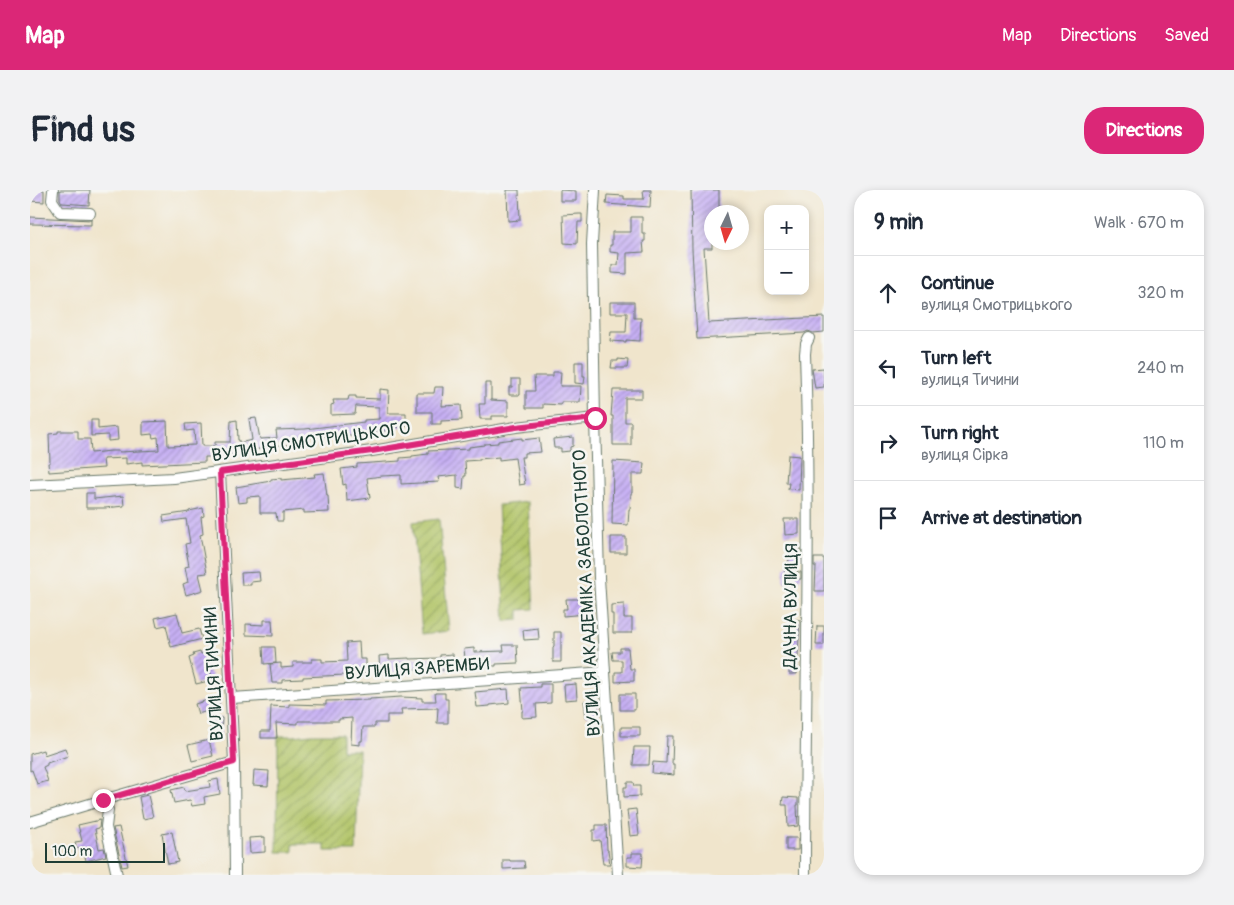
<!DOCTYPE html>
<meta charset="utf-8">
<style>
body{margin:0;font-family:Pangolin,sans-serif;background:#f2f2f3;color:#1f2937}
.controls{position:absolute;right:15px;top:15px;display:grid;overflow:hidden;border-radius:10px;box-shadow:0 2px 8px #0003}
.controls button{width:45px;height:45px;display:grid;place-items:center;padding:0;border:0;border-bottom:1px solid #e0e1e3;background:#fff;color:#1f2937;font:25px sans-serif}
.compass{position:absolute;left:674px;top:15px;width:45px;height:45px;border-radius:50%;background:#fff;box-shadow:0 2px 8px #0003;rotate:185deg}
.scale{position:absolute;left:15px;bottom:12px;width:120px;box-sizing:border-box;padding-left:5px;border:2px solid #1f3d34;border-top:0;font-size:14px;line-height:18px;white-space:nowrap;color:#1f3d34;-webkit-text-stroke:4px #f6f6f2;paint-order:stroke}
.stop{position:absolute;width:15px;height:15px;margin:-11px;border:4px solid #db2777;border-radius:50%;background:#fff}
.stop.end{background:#db2777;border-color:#fff;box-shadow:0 1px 5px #0008}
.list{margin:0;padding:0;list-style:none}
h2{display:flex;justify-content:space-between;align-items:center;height:65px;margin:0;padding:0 20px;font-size:21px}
h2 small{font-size:16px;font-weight:400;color:#747a83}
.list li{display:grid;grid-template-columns:32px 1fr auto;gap:15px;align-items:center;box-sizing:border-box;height:75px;padding:0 20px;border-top:1px solid #e0e1e3}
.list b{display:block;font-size:19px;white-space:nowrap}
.list p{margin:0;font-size:16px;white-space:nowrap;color:#747a83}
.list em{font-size:16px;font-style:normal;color:#747a83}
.icon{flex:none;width:28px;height:28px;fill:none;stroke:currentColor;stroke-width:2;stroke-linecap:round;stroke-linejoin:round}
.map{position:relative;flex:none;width:794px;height:685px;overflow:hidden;border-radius:20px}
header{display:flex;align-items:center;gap:30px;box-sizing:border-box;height:70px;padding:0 25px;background:#db2777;color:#fff}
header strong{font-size:24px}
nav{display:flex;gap:28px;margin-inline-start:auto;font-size:18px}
.intro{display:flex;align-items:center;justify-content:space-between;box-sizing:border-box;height:120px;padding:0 30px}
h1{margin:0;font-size:35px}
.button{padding:12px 22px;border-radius:20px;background:#db2777;color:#fff;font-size:18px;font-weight:700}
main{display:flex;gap:30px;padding:0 30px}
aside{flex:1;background:#fff;border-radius:20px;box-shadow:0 2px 8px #0003}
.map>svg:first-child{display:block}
.garden{fill:url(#garden-furrows);stroke:#68814e}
.building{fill:url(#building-hatch)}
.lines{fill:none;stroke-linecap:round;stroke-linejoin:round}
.minor-casing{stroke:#687869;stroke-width:12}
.minor{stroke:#fff;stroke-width:10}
.route{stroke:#db2777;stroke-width:6}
.labels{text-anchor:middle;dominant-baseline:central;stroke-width:5;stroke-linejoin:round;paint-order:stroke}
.street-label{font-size:18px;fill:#1f3d34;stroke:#f6f6f2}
</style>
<header>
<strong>Map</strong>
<nav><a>Map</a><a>Directions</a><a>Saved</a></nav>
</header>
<div class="intro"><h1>Find us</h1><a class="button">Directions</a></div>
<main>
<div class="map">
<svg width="794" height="685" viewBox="0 0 794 685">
<defs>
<pattern id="garden-furrows" width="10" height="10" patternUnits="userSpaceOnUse" patternTransform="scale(1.25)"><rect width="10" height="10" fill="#b2c569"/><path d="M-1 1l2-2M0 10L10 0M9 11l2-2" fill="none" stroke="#90a157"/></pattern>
<pattern id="building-hatch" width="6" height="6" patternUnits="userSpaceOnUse" patternTransform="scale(1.25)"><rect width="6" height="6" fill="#c7b0f4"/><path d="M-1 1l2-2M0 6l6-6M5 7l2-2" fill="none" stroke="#a190c6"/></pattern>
</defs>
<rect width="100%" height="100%" fill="#f6f6f2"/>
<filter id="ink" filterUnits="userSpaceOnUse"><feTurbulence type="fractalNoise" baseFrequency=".02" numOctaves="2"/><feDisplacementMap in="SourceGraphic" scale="10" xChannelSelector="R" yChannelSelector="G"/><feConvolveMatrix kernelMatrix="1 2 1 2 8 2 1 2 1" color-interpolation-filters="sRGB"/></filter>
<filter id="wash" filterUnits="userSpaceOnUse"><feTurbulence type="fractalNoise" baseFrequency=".0096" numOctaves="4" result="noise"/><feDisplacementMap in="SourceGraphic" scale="20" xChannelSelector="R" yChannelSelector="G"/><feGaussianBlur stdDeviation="1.12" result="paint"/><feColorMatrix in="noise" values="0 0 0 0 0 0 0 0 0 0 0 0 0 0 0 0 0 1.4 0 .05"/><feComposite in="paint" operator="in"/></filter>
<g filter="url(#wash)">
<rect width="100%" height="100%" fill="#f0e5cc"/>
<!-- garden -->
<path class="garden" d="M498 312 504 419 489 420V430L475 431 468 315Z
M409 329 419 441 392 444 383 332Z
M281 544H312V560H329L326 661H295V654H263V662H247L248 546H264Z"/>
<g id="blocks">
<!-- building -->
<path class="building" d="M0 0H14V12L0 11Z
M30 0H60L59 15 32 13 30 9Z
M477 0H489L490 30 478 31Z
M530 0 546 1V11H530Z
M613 0H621L620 17 576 14 577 5 594 6V9H614Z
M661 0H689V22H682V58H674L679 133 794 127V142L783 143 778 141 774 143 667 149 662 59Z
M549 24H552V32H548L547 54 534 53 533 25Z
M0 27 61 30V35L0 34Z
M601 27H612V44H615V51H613L614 62 597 63V84L582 83V75H588L589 63 580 62V55H582V42H601Z
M580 112H604V128H611L610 151 596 150V152L580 151 581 142H596L597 123H580Z
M588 169 598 170 597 178H581L582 171H588Z
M545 172H553V186H555L554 194 545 193Z
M794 178V197L785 198 782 179Z
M523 182H531L530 196H551L550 212H531V215L513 214V218H496V201H505L504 186H523Z
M482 189H490V205H479V197H482Z
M455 193H461V210L478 211V226H462V229H450L449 214H455Z
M405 197H413L412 216 431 215 432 230 411 231V234H402V222H387V203H404Z
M350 199 359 200 358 223H376V237H359V241H343V244H325V246H310V248H302V245L274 248 275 254 234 256V258L209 263V264L192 265V267H175V272L112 275V272L96 274V268L73 269 74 278 19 282 18 273H20L19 244 28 243V241H48V249H60L61 263 81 261H89V262L129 260 128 247 123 248 122 244 113 245V232L137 231 138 256 165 255 164 240 156 241 155 234 171 233 172 256H185V252H200L201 231 207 230 208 250H209V253L222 250 219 229 226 228 230 249 247 248 246 240 275 239 334 232V230L349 229V217L326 216 325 224 301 225V215L304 214 303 210H318L319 206H326V208L350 209Z
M583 200H612V208H595V232H601V255H583V226H581Z
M61 230H68V239L87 237 88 250 78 251V245L61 246Z
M543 247V256L540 257V261L531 262V258H524L523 249Z
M492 248V250L509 248 511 262 494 263V267H491L495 294 489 295 485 268 469 270V267L450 269V270L435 271 436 286H434L433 299 427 298V285L408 287 409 292 371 294V285L352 286 337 288 340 308 317 311 316 294 313 295 311 279 327 277V274L370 271V268L382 267V266L398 264V261L439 259V257L454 255V254L468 253V251Z
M758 265 770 266 769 300 758 299 759 293H756Z
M583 271 614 273 613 284H602V303H601L600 319H599L598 335 582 334Z
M294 283 297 306H298L299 322 274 323V320L253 322V331H247L246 323H230V306L217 307V312L208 313 206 297 241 291V289L251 288V290L285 287 284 284Z
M56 303H64V309L93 306 94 316 75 318H56Z
M173 318 174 326 171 327 173 344 170 345 177 383 169 384 173 400 156 405 153 394 158 392 155 377 159 376 155 354 160 353 156 329 134 332 133 326 159 322V321Z
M754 329H769V344L755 345Z
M581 347H596V363H581Z
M760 358 771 359V368L768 367 767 382H771V389H762V393H754L755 378H758Z
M784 368H794V401H785L786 376H784Z
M229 382 230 391 221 392V395H212L211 383Z
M536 409H555L556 424 533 426V419H537Z
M594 414V428H602V443H583V424H581V415Z
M147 423 152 443 169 439 172 449 141 457 136 435 127 437 125 428Z
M762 429 770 430 767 484H759L760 462 757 461V454H760Z
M234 430H242L243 446 216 445V434L234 435Z
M787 436H794V455H786Z
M508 438 509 449 494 450 493 440Z
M524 442H531V472H523V457L524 456Z
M329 452 330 469H336V484L273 487V489L252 490V493H242L240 474 251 473V478L263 477V472H282V469H292V472L317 471 316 453Z
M473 455H487L488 473 466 474V476H446V477L436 478 434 459 444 458V462L474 461Z
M233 457H245L246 473 234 474Z
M590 458H598L600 479H604V491L585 492V482H592V470H583L582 462H590Z
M170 462 171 464 177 462 179 470 176 471 179 483H181L183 490 166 494 159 468 164 466 163 464Z
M423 464V479L393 482V479H380V482L350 483 349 466 359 465V469L379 468V469L410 468V465Z
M510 494H521V513L506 514 507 527 492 528V521H493L491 498 510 497Z
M546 494 547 509 535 510 534 495Z
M478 499 479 513 460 515V516L447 517 445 502Z
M405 503H415V509H418V533H407L408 518 371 519 372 525H357V533H345V537H333L332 551H330V555L321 554 322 528 309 529V531H268V534L246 533 247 548H231V541H240L241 516 259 517V514L296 515V511L340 510V509L371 507 392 508V511H406Z
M590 504H605V520H590Z
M187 507 190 517 168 524 165 514Z
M567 509 569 525 556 527 554 511Z
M181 527 192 528 191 545 180 544Z
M591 537H610V546H591Z
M637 546H643L642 574H644V585L622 583 623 572 636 573Z
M179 550 183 566 162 571 158 555Z
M604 557H620L619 575H603Z
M35 558 38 566 17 573V575L13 577 18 591 7 594 2 580 0 581V564L13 560 14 565Z
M224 580 239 581 238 596 223 595Z
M188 589 190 604 174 607 175 614 162 616 160 610 144 613 141 600 154 597 155 601 180 597 179 591Z
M597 592H603L604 596H610V606L594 607V597H597Z
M118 605 123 627 113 629 109 607Z
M753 607 768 608V615H767L768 636 758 637 757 615H752Z
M606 619 609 645 600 646 597 620Z
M70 630 69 638 65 639 69 659 74 658 76 666 56 671 53 657 46 659 45 652 52 651 48 635Z
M566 635H576L577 660H578L580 674H573L570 650 563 651V640H566Z
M89 637 98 676 92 677 83 638Z
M142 642 148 672 138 674 132 644Z
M235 647V662L220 663 219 648Z
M756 648H768V660H756Z
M602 663H613L612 677 597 676V667H602Z
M473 670H480V671H494L495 678 473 679Z"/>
</g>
</g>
<g filter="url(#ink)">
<use href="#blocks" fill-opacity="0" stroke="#687869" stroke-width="1"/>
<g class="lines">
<!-- minor casing -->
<g class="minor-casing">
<path id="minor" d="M23 0 22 10 30 22 60 23
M565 0 562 54 565 228 569 388 588 685
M190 282 204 572 205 685
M0 295 144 288 342 261 486 237 565 228
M202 508 575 482
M73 610 78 620 76 637 87 685
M0 632 73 610 204 572
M775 685C775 511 781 338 775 164L776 154 779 148"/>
</g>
<!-- minor -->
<use href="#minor" class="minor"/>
</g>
</g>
<g class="lines" filter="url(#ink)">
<!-- route -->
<path class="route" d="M73 610 204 572 190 282 342 261 486 237 565 228"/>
</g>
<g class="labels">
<!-- street labels -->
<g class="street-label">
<text transform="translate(281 252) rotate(-8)">ВУЛИЦЯ СМОТРИЦЬКОГО</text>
<text transform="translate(557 403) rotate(-93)">ВУЛИЦЯ АКАДЕМІКА ЗАБОЛОТНОГО</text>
<text transform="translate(761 416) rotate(-89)">ДАЧНА ВУЛИЦЯ</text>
<text transform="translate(387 479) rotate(-4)">ВУЛИЦЯ ЗАРЕМБИ</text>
<text transform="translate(184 484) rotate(-93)">ВУЛИЦЯ ТИЧИНИ</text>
</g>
</g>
</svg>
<div class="controls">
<button>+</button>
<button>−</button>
</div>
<svg class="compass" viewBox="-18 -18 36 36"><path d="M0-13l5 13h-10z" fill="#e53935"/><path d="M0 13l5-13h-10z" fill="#747a83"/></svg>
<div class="scale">100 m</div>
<div class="stop" style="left:565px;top:228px"></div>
<div class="stop end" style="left:73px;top:610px"></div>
</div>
<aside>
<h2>9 min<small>Walk · 670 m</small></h2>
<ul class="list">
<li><svg class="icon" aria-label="ahead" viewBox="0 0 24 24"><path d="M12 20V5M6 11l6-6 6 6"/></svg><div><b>Continue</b><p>вулиця Смотрицького</p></div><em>320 m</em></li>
<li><svg class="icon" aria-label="left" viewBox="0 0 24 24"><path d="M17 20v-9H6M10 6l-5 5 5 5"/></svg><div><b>Turn left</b><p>вулиця Тичини</p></div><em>240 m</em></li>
<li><svg class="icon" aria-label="right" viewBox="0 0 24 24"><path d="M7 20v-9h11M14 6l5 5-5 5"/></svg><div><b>Turn right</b><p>вулиця Сірка</p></div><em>110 m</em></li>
<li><svg class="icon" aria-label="arrive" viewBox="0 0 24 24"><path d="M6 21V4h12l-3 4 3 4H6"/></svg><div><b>Arrive at destination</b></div></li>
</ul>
</aside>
</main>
